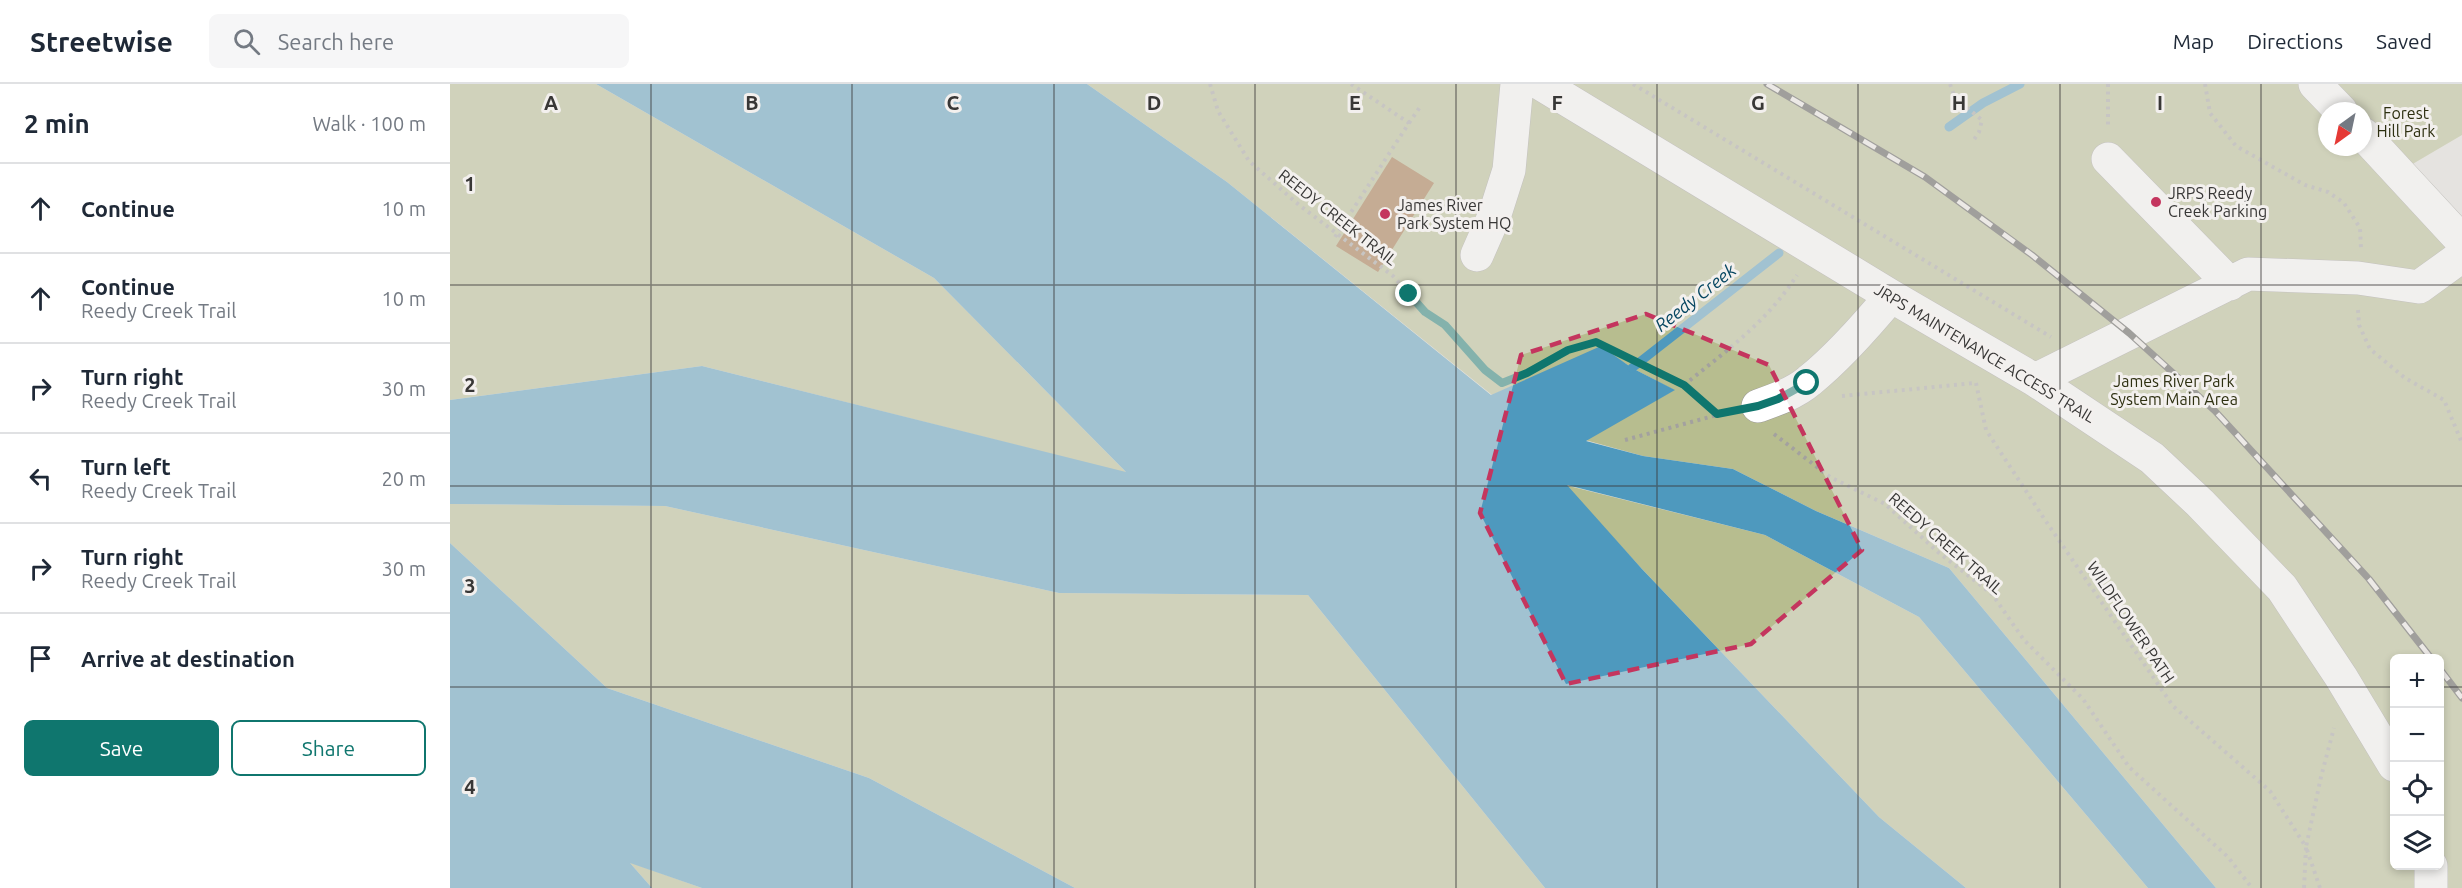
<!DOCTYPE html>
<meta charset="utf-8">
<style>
body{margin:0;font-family:Ubuntu,sans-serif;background:#f6f6f7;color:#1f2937}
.controls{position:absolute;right:18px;bottom:18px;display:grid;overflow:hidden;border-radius:9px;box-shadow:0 3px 9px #0003}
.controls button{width:54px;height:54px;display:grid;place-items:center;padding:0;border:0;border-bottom:2px solid #e0e1e3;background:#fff;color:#1f2937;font:30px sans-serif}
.compass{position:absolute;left:1868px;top:18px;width:54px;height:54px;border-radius:50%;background:#fff;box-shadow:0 3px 9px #0003;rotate:213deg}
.stop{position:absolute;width:18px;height:18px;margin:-14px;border:4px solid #0f766e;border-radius:50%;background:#fff}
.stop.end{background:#0f766e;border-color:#fff;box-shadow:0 2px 6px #0008}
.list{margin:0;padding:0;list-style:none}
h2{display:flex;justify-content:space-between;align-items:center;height:78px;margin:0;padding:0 24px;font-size:26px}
h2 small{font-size:20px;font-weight:400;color:#747a83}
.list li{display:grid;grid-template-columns:39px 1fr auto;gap:18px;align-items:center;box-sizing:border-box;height:90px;padding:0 24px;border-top:2px solid #e0e1e3}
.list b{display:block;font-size:22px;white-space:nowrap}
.list p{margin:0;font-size:20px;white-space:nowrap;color:#747a83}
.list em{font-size:20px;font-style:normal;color:#747a83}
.actions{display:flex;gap:12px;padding:18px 24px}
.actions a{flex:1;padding:14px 0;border:2px solid #0f766e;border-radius:9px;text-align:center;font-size:21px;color:#0f766e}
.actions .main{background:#0f766e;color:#fff}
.icon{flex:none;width:33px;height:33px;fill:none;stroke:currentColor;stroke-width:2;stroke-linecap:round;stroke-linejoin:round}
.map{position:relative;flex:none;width:2012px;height:804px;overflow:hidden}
header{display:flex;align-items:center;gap:36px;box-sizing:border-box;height:84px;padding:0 30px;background:#fff;border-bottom:2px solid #e0e1e3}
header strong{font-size:28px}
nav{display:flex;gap:33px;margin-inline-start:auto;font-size:21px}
.search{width:420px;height:54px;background:#f6f6f7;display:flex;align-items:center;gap:15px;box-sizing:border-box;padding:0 21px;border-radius:9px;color:#747a83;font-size:22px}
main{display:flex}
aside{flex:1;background:#fff}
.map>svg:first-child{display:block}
.green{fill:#b7bd8f;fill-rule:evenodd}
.water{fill:#4e99be}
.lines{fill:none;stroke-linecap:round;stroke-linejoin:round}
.stream{stroke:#4e99be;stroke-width:9}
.building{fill:#9d6839}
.minor-casing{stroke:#9b9997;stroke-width:34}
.path{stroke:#a3a19f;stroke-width:4;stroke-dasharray:3 4.5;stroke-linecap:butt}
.minor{stroke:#fff;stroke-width:33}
.rail-casing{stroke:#4d4c4b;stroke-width:7}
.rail{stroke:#f3f0ee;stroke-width:4.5;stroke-dasharray:14;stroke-linecap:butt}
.path-bridge{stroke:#a3a19f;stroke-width:4;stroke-dasharray:3 4.5;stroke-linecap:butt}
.route{stroke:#0f766e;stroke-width:8}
.marked{fill:none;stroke:#c4355e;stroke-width:4.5;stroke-dasharray:12 8;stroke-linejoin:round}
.grid{fill:none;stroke:#383736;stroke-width:1.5;stroke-opacity:0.55}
.poi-dot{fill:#c4355e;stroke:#f3f0ee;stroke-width:2}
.labels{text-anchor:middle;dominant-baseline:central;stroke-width:6;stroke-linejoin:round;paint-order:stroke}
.park-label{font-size:16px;fill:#2e3011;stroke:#f3f0ee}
.poi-label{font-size:16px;fill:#383736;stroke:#f3f0ee;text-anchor:start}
.street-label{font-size:16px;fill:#383736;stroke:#f3f0ee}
.water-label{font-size:18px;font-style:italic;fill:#064661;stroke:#f3f0ee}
.grid-label{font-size:20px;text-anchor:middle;font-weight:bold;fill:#383736;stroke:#f3f0ee;stroke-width:6;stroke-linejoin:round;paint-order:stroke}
</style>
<header>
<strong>Streetwise</strong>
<div class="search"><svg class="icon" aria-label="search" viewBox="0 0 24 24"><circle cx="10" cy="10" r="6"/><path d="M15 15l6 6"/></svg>Search here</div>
<nav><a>Map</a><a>Directions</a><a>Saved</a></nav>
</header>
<main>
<aside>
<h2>2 min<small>Walk · 100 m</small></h2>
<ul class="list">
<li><svg class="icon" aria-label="ahead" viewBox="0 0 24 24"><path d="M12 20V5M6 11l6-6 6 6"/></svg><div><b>Continue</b></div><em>10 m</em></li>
<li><svg class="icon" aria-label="ahead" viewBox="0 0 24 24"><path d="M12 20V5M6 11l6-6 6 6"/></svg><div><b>Continue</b><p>Reedy Creek Trail</p></div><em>10 m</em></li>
<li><svg class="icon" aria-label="right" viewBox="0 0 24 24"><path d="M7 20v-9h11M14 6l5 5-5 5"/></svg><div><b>Turn right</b><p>Reedy Creek Trail</p></div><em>30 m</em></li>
<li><svg class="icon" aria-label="left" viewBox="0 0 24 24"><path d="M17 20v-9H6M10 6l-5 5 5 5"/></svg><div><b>Turn left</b><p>Reedy Creek Trail</p></div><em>20 m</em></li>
<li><svg class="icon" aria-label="right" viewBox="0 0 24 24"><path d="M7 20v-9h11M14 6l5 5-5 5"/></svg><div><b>Turn right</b><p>Reedy Creek Trail</p></div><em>30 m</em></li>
<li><svg class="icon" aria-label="arrive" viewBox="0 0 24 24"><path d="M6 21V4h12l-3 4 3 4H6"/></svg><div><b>Arrive at destination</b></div></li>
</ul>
<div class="actions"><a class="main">Save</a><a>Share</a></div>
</aside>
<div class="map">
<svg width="2012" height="804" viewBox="0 0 2012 804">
<rect width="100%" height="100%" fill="#e5e3e0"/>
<!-- green -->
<path class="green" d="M0 0H146L484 194 677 389 252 282 0 316Z
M637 0H2012V51L1949 88 2012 157V804H1766L1499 484 1366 427 1283 385 1193 372 1135 356 1224 306 1182 284 1151 263 1042 311 777 98ZM1877 27H1913V63H1877ZM1944 574H1990V782H1944Z
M1115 401 1315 451 1469 533 1698 804H1516L1429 733 1192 485Z
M0 420 215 422 609 509 858 511 1095 804H625L419 694 157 604 0 459Z
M179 778 252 804H202Z"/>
<!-- water -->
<path class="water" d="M146 0H637L777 98 1041 311 1151 262 1182 284 1225 306 1136 357 1193 372 1283 385 1366 427 1499 484 1766 804H1698L1469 533 1315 451 1117 401 1192 485 1429 733 1516 804H1095L858 511 609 509 215 422 0 420V316L252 282 676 388 484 194Z
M0 459 157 604 419 694 625 804H252L180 779 202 804H0Z"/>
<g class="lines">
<!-- stream -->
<path class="stream" d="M1499 43 1533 19 1570 0
M1182 284 1329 169"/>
</g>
<!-- building -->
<path class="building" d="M942 73 984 99 928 188 886 162Z"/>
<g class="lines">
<!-- minor casing -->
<g class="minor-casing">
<path id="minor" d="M1091 0 1441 212 1585 296 1702 374 1750 419 1832 504 1891 593 1944 681
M1865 0 1891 27
M1913 50 2012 157
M1658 75 1780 200
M1027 171 1045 130 1059 86 1067 0
M1585 296 1798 190 1908 194 1969 203 2012 172
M1308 322C1325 316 1345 309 1359 297 1389 273 1416 242 1441 212
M1981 782V804"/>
</g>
<!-- path -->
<path class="path" d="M760 0 768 27 799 77 849 121 943 192 975 228 995 241 1035 286 1051 299C1084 286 1112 268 1145 258L1234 301 1267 330
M901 0 959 39 907 119
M1183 0 1601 253
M1500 0 1505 14 1532 36 1529 48 1523 57
M1658 0V44
M1755 0 1760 29 1786 62 1855 101 1878 108 1894 119 1910 144 1911 165
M959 39 970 23
M1908 226 1909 241 1920 265 1955 294 1994 316 2012 359
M1526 299 1536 346 1595 436 1723 622 1820 707 1856 763 1854 804
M1234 301C1275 268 1318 237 1347 191
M1392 312 1525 299
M1324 350 1380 393 1435 420 1489 469 1542 510 1574 556 1633 615 1679 683 1778 773 1802 804
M1175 356 1278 328
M1870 804 1856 763 1871 693 1884 644"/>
<!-- minor -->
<use href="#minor" class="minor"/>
<!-- rail casing -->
<g class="rail-casing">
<path id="rail" d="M1317 0 1475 93 1582 171 1679 249 1765 327 1919 495 1981 574
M1990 585 2012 614"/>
</g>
<!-- rail -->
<use href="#rail" class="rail"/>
<!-- path-bridge -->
<path class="path-bridge" d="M885 153 907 119"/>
</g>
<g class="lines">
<!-- route -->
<path class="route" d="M959 210 975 228 995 241 1035 286 1052 299 1077 289 1118 266 1146 258 1234 301 1267 330 1308 322 1328 315 1357 299"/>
</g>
<!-- marked area -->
<path d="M0 0H2012V804H0ZM1196 230 1319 281 1412 466 1301 560 1116 600 1030 429 1071 271Z" fill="#e5e3e0" fill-opacity=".55" fill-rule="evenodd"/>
<path class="marked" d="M1196 230 1319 281 1412 466 1301 560 1116 600 1030 429 1071 271Z"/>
<!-- grid -->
<path class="grid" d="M201 0V804M402 0V804M604 0V804M805 0V804M1006 0V804M1207 0V804M1408 0V804M1610 0V804M1811 0V804M0 201H2012M0 402H2012M0 603H1944M1990 603H2012"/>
<!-- markers -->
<g class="poi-dot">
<circle cx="1706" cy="118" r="6"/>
<circle cx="935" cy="130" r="6"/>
</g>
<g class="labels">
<!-- park labels -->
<g class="park-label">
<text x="1956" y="29">Forest<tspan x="1956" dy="18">Hill Park</tspan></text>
<text x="1724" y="297">James River Park<tspan x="1724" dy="18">System Main Area</tspan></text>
</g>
<!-- poi labels -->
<g class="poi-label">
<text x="1718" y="109">JRPS Reedy<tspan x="1718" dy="18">Creek Parking</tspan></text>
<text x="947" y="121">James River<tspan x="947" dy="18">Park System HQ</tspan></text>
</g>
<!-- street labels -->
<g class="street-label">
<text transform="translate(888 133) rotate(38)">REEDY CREEK TRAIL</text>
<text transform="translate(1535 269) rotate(31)">JRPS MAINTENANCE ACCESS TRAIL</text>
<text transform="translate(1496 459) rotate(41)">REEDY CREEK TRAIL</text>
<text transform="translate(1681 538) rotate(56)">WILDFLOWER PATH</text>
</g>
<!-- water labels -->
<g class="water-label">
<text transform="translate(1245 213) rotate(-38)">Reedy Creek</text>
</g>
</g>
<g class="grid-label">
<text x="101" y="26">A</text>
<text x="302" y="26">B</text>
<text x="503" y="26">C</text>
<text x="704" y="26">D</text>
<text x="905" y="26">E</text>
<text x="1107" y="26">F</text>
<text x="1308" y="26">G</text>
<text x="1509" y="26">H</text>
<text x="1710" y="26">I</text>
<text x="20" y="107">1</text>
<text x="20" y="308">2</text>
<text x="20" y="509">3</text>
<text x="20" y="710">4</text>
</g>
</svg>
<div class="controls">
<button>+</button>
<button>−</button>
<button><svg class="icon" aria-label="locate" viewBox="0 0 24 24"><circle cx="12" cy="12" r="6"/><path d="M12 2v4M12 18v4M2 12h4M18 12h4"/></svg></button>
<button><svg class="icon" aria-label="layers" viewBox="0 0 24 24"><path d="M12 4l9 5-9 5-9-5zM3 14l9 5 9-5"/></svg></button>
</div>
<svg class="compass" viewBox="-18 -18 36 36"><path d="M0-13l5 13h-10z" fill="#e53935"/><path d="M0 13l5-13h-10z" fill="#747a83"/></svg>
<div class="stop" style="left:1357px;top:299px"></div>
<div class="stop end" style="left:959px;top:210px"></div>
</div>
</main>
